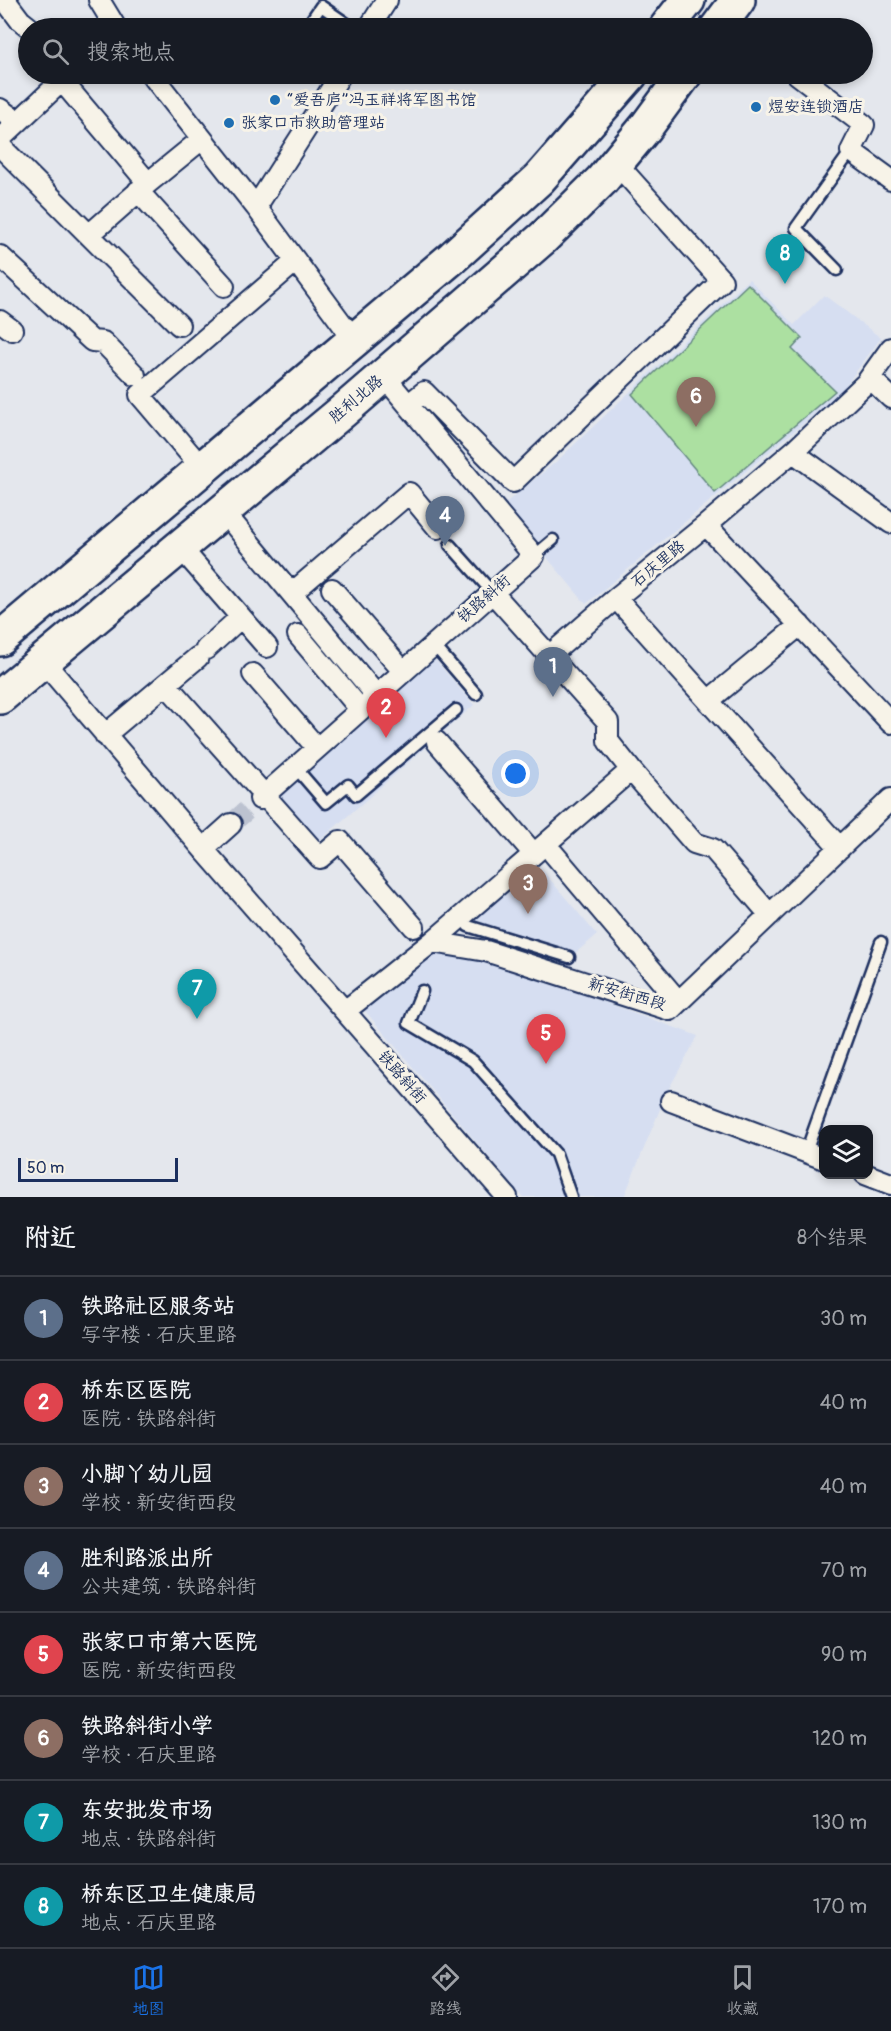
<!DOCTYPE html>
<html lang="zh">
<meta charset="utf-8">
<style>
body{margin:0;font-family:Pangolin,"LXGW WenKai TC",sans-serif;background:#20242c;color:#f1f3f6}
.controls{position:absolute;right:18px;bottom:18px;display:grid;overflow:hidden;border-radius:12px;box-shadow:0 3px 9px #0003}
.controls button{width:54px;height:54px;display:grid;place-items:center;padding:0;border:0;border-bottom:2px solid #363941;background:#171b24;color:#f1f3f6;font:30px sans-serif}
.scale{position:absolute;left:18px;bottom:15px;width:160px;box-sizing:border-box;padding-left:6px;border:3px solid #1b2f5e;border-top:0;font-size:16px;line-height:21px;white-space:nowrap;color:#1b2f5e;-webkit-text-stroke:4px #f7f3e8;paint-order:stroke}
.you{position:absolute;left:516px;top:774px;width:21px;height:21px;margin:-15px;border:4px solid #fff;border-radius:50%;background:#1a73e8;box-shadow:0 0 0 9px #1a73e833}
.badge{display:grid;place-items:center;width:39px;height:39px;border-radius:50%;background:#1a73e8;color:#fff;font-size:20px;font-weight:700}
.pin{position:absolute;translate:-50% -50px;filter:drop-shadow(0 2px 3px #0008)}
.pin::after{content:'';position:absolute;top:32px;width:21px;height:18px;background:inherit;clip-path:polygon(0 0,100% 0,50% 100%)}
.list{margin:0;padding:0;list-style:none}
h2{display:flex;justify-content:space-between;align-items:center;height:78px;margin:0;padding:0 24px;font-size:26px}
h2 small{font-size:20px;font-weight:400;color:#9ea1a6}
.list li{display:grid;grid-template-columns:39px 1fr auto;gap:18px;align-items:center;box-sizing:border-box;height:84px;padding:0 24px;border-top:2px solid #363941}
.list b{display:block;font-size:22px;white-space:nowrap}
.list p{margin:0;font-size:20px;white-space:nowrap;color:#9ea1a6}
.list em{font-size:20px;font-style:normal;color:#9ea1a6}
.icon{flex:none;width:33px;height:33px;fill:none;stroke:currentColor;stroke-width:2;stroke-linecap:round;stroke-linejoin:round}
.map{position:relative;flex:none;width:891px;height:1197px;overflow:hidden}
.search{position:absolute;background:#171b24;box-shadow:0 3px 9px #0003;left:18px;right:18px;top:18px;height:66px;display:flex;align-items:center;gap:15px;box-sizing:border-box;padding:0 21px;border-radius:33px;color:#9ea1a6;font-size:22px}
.sheet{height:750px;background:#171b24}
nav{display:flex;justify-content:space-around;align-items:center;box-sizing:border-box;height:84px;border-top:2px solid #363941;background:#171b24;font-size:16px;color:#9ea1a6}
nav a{display:grid;justify-items:center;gap:3px}
nav .on{color:#1a73e8}
.map>svg:first-child{display:block}
.built{fill:#d6def1}
.green{fill:#ace0a1;stroke:#648880;stroke-width:1.5}
.lines{fill:none;stroke-linecap:round;stroke-linejoin:round}
.minor-tunnel{stroke:#bcc2d0;stroke-width:20;stroke-dasharray:20 10;stroke-linecap:butt}
.service-casing{stroke:#1b2f5e;stroke-width:15}
.minor-casing{stroke:#1b2f5e;stroke-width:24}
.trunk-casing{stroke:#1b2f5e;stroke-width:38}
.service{stroke:#f7f3e8;stroke-width:10}
.minor{stroke:#f7f3e8;stroke-width:20}
.trunk{stroke:#f7f3e8;stroke-width:33}
.poi-dot{fill:#1f6fb2;stroke:#f7f3e8;stroke-width:2}
.labels{text-anchor:middle;dominant-baseline:central;stroke-width:6;stroke-linejoin:round;paint-order:stroke}
.poi-label{font-size:16px;fill:#1b2f5e;stroke:#f7f3e8;text-anchor:start}
.street-label{font-size:16px;fill:#1b2f5e;stroke:#f7f3e8}
</style>
<div class="map">
<svg width="891" height="1197" viewBox="0 0 891 1197">
<rect width="100%" height="100%" fill="#e4e7ed"/>
<filter id="ink" filterUnits="userSpaceOnUse"><feTurbulence type="fractalNoise" baseFrequency=".0167" numOctaves="2"/><feDisplacementMap in="SourceGraphic" scale="12" xChannelSelector="R" yChannelSelector="G"/><feConvolveMatrix kernelMatrix="1 2 1 2 8 2 1 2 1" color-interpolation-filters="sRGB"/></filter>
<g filter="url(#ink)">
<!-- built -->
<path class="built" d="M749 279 794 325 824 295 881 338 840 393 586 604 503 505 557 461Z
M430 654 474 705 318 842 274 793Z
M537 864 597 935 574 954 571 961 461 928Z
M433 950 473 954 698 1036 667 1092 624 1197H523L361 1006Z"/>
<!-- green -->
<path class="green" d="M748 284 802 338 792 349 835 391 715 493 632 394Z"/>
<g class="lines">
<!-- minor-tunnel -->
<path class="minor-tunnel" d="M231 824 260 799"/>
<!-- service casing -->
<g class="service-casing">
<path id="service" d="M306 28 321 6 353 28
M837 270 796 228 851 151
M450 545 492 592
M534 556 553 540
M433 644 476 694
M295 767 326 803 348 785 356 795 456 710
M468 926 569 957
M422 991 409 1023 473 1061 556 1154 571 1197
M806 1152 881 942"/>
</g>
<!-- minor casing -->
<g class="minor-casing">
<path id="minor" d="M5 0 20 20 30 28
M99 0 116 28
M369 28 387 0
M151 74 256 207 354 340
M797 74 864 125 851 151 891 180
M62 81 148 183
M0 109 18 122
M0 139 69 74
M0 146 179 325
M138 191 224 286
M256 207 341 74
M89 235 148 183 202 139
M0 256 92 341 103 342 135 375
M0 321 12 330
M870 378 891 398
M408 405 424 392 513 482 722 281 616 163
M793 452 891 523
M202 468 140 395 296 261
M223 511 376 695
M706 525 891 723
M180 547 267 647
M332 589 403 671
M492 592 608 722V741L631 770 694 843 713 849 770 915
M292 593 409 493 438 528
M298 635 360 709
M206 649 241 617
M549 656 616 598
M43 661 203 849 507 1197
M253 674 317 748
M172 691 320 858 340 841 414 927
M708 701 800 625
M105 735 198 657
M437 742 534 854
M260 799 534 556 384 376
M840 848 616 598 706 525 796 449 866 383 891 348
M203 849 231 824
M553 853 678 1001
M432 942 631 770
M345 1011 432 942 486 951 670 1010 891 799
M671 1101 824 1159
M865 1174 891 1184"/>
</g>
<!-- trunk casing -->
<g class="trunk-casing">
<path id="trunk" d="M666 28 688 0
M717 28 738 0
M0 639 453 257 539 179 631 74
M0 697 343 411 543 238 602 180 646 127 685 74"/>
</g>
<!-- service -->
<use href="#service" class="service"/>
<!-- minor -->
<use href="#minor" class="minor"/>
<!-- trunk -->
<use href="#trunk" class="trunk"/>
</g>
</g>
<!-- markers -->
<g class="poi-dot">
<circle cx="275" cy="100" r="6"/>
<circle cx="756" cy="107" r="6"/>
<circle cx="229" cy="123" r="6"/>
</g>
<g class="labels">
<!-- poi labels -->
<g class="poi-label">
<text x="287" y="100">“爱吾庐”冯玉祥将军图书馆</text>
<text x="768" y="107">煜安连锁酒店</text>
<text x="241" y="123">张家口市救助管理站</text>
</g>
<!-- street labels -->
<g class="street-label">
<text transform="translate(356 399) rotate(-40)">胜利北路</text>
<text transform="translate(658 564) rotate(-39)">石庆里路</text>
<text transform="translate(484 599) rotate(-41)">铁路斜街</text>
<text transform="translate(627 994) rotate(16)">新安街西段</text>
<text transform="translate(402 1077) rotate(49)">铁路斜街</text>
</g>
</g>
</svg>
<div class="controls">
<button><svg class="icon" aria-label="layers" viewBox="0 0 24 24"><path d="M12 4l9 5-9 5-9-5zM3 14l9 5 9-5"/></svg></button>
</div>
<div class="scale">50 m</div>
<div class="you"></div>
<div class="pin badge" style="left:553px;top:697px;background:#5c6f8a">1</div>
<div class="pin badge" style="left:386px;top:738px;background:#e0444e">2</div>
<div class="pin badge" style="left:528px;top:914px;background:#8d6e63">3</div>
<div class="pin badge" style="left:445px;top:546px;background:#5c6f8a">4</div>
<div class="pin badge" style="left:546px;top:1064px;background:#e0444e">5</div>
<div class="pin badge" style="left:696px;top:427px;background:#8d6e63">6</div>
<div class="pin badge" style="left:197px;top:1019px;background:#0f9aa8">7</div>
<div class="pin badge" style="left:785px;top:284px;background:#0f9aa8">8</div>
<div class="search"><svg class="icon" aria-label="search" viewBox="0 0 24 24"><circle cx="10" cy="10" r="6"/><path d="M15 15l6 6"/></svg>搜索地点</div>
</div>
<section class="sheet">
<h2>附近<small>8个结果</small></h2>
<ul class="list">
<li><span class="badge" style="background:#5c6f8a">1</span><div><b>铁路社区服务站</b><p>写字楼 · 石庆里路</p></div><em>30 m</em></li>
<li><span class="badge" style="background:#e0444e">2</span><div><b>桥东区医院</b><p>医院 · 铁路斜街</p></div><em>40 m</em></li>
<li><span class="badge" style="background:#8d6e63">3</span><div><b>小脚丫幼儿园</b><p>学校 · 新安街西段</p></div><em>40 m</em></li>
<li><span class="badge" style="background:#5c6f8a">4</span><div><b>胜利路派出所</b><p>公共建筑 · 铁路斜街</p></div><em>70 m</em></li>
<li><span class="badge" style="background:#e0444e">5</span><div><b>张家口市第六医院</b><p>医院 · 新安街西段</p></div><em>90 m</em></li>
<li><span class="badge" style="background:#8d6e63">6</span><div><b>铁路斜街小学</b><p>学校 · 石庆里路</p></div><em>120 m</em></li>
<li><span class="badge" style="background:#0f9aa8">7</span><div><b>东安批发市场</b><p>地点 · 铁路斜街</p></div><em>130 m</em></li>
<li><span class="badge" style="background:#0f9aa8">8</span><div><b>桥东区卫生健康局</b><p>地点 · 石庆里路</p></div><em>170 m</em></li>
</ul>
</section>
<nav>
<a class="on"><svg class="icon" aria-label="map" viewBox="0 0 24 24"><path d="M3 6l6-2 6 2 6-2v14l-6 2-6-2-6 2zM9 4v14M15 6v14"/></svg>地图</a>
<a><svg class="icon" aria-label="directions" viewBox="0 0 24 24"><path d="M12 3l9 9-9 9-9-9zM9 14v-3h6M13 9l2 2-2 2"/></svg>路线</a>
<a><svg class="icon" aria-label="saved" viewBox="0 0 24 24"><path d="M7 4h10v16l-5-4-5 4z"/></svg>收藏</a>
</nav>
